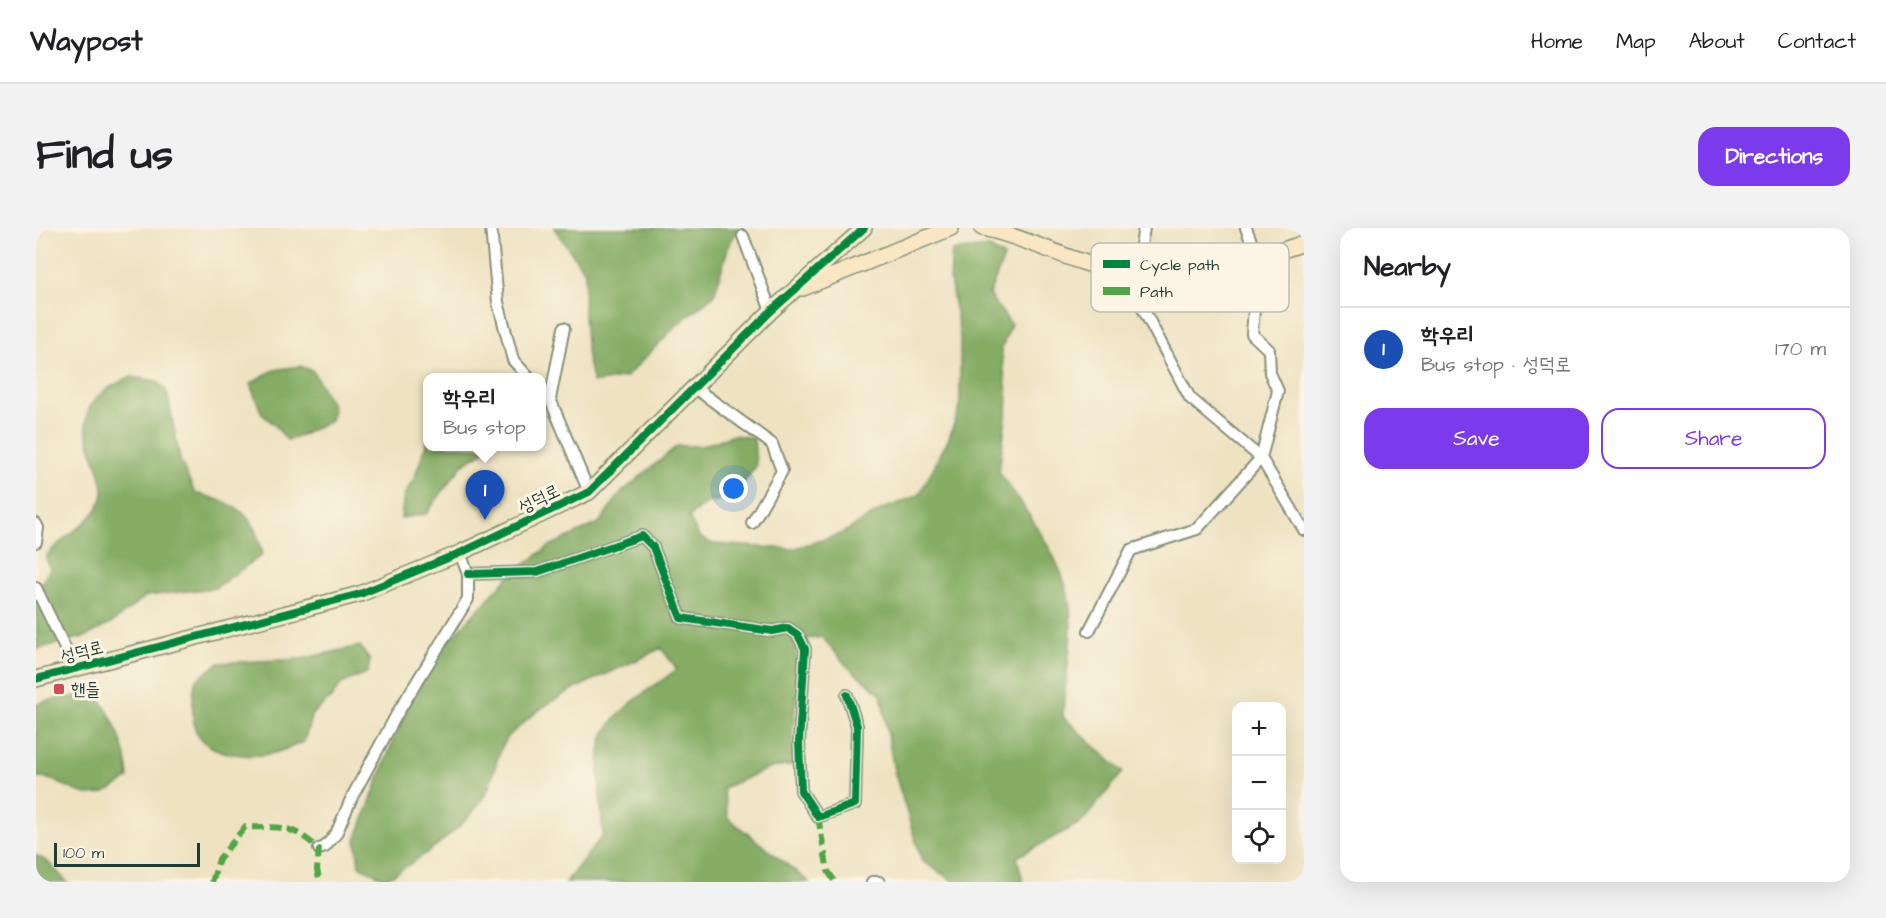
<!DOCTYPE html>
<meta charset="utf-8">
<style>
body{margin:0;font-family:"Architects Daughter","Poor Story",sans-serif;background:#f2f2f2;color:#202124}
.controls{position:absolute;right:18px;bottom:18px;display:grid;overflow:hidden;border-radius:12px;box-shadow:0 6px 24px #0002}
.controls button{width:54px;height:54px;display:grid;place-items:center;padding:0;border:0;border-bottom:2px solid #e0e0e0;background:#fff;color:#202124;font:30px sans-serif}
.scale{position:absolute;left:18px;bottom:15px;width:146px;box-sizing:border-box;padding-left:6px;border:3px solid #1f3d34;border-top:0;font-size:16px;line-height:21px;white-space:nowrap;color:#1f3d34;-webkit-text-stroke:4px #fcf5e5;paint-order:stroke}
.you{position:absolute;left:698px;top:261px;width:21px;height:21px;margin:-15px;border:4px solid #fff;border-radius:50%;background:#1a73e8;box-shadow:0 0 0 9px #1a73e833}
.badge{display:grid;place-items:center;width:39px;height:39px;border-radius:50%;background:#7c3aed;color:#fff;font-size:20px;font-weight:700}
.pin{position:absolute;translate:-50% -50px;filter:drop-shadow(0 2px 3px #0008)}
.pin::after{content:'';position:absolute;top:32px;width:21px;height:18px;background:inherit;clip-path:polygon(0 0,100% 0,50% 100%)}
.popup{position:absolute;left:387px;top:145px;width:123px;height:78px;box-sizing:border-box;display:grid;place-content:center;border-radius:12px;background:#fff;filter:drop-shadow(0 2px 4px #0005);font-size:20px;white-space:nowrap;color:#757577}
.popup b{font-size:22px;color:#202124}
.popup::after{content:'';position:absolute;left:50%;top:100%;margin-left:-12px;border:12px solid transparent;border-top-color:#fff}
.list{margin:0;padding:0;list-style:none}
h2{display:flex;justify-content:space-between;align-items:center;height:78px;margin:0;padding:0 24px;font-size:26px}
h2 small{font-size:20px;font-weight:400;color:#757577}
.list li{display:grid;grid-template-columns:39px 1fr auto;gap:18px;align-items:center;box-sizing:border-box;height:84px;padding:0 24px;border-top:2px solid #e0e0e0}
.list b{display:block;font-size:22px;white-space:nowrap}
.list p{margin:0;font-size:20px;white-space:nowrap;color:#757577}
.list em{font-size:20px;font-style:normal;color:#757577}
.actions{display:flex;gap:12px;padding:18px 24px}
.actions a{flex:1;padding:14px 0;border:2px solid #7c3aed;border-radius:18px;text-align:center;font-size:21px;color:#7c3aed}
.actions .main{background:#7c3aed;color:#fff}
.icon{flex:none;width:33px;height:33px;fill:none;stroke:currentColor;stroke-width:2;stroke-linecap:round;stroke-linejoin:round}
.map{position:relative;flex:none;width:1268px;height:654px;overflow:hidden;border-radius:18px}
header{display:flex;align-items:center;gap:36px;box-sizing:border-box;height:84px;padding:0 30px;background:#fff;border-bottom:2px solid #e0e0e0}
header strong{font-size:28px}
nav{display:flex;gap:33px;margin-inline-start:auto;font-size:21px}
.intro{display:flex;align-items:center;justify-content:space-between;box-sizing:border-box;height:144px;padding:0 36px}
h1{margin:0;font-size:42px}
.button{padding:15px 27px;border-radius:18px;background:#7c3aed;color:#fff;font-size:21px;font-weight:700}
main{display:flex;gap:36px;padding:0 36px}
aside{flex:1;background:#fff;border-radius:18px;box-shadow:0 6px 24px #0002}
.map>svg:first-child{display:block}
.forest{fill:#84ac63;stroke:#52744c;stroke-width:1.5}
.lines{fill:none;stroke-linecap:round;stroke-linejoin:round}
.street-casing{stroke:#86907a;stroke-width:14}
.secondary-casing{stroke:#86907a;stroke-width:18}
.street{stroke:#fff;stroke-width:10}
.secondary{stroke:#f9e7c3;stroke-width:15}
.quiet{stroke:#4fa644;stroke-width:6;stroke-dasharray:12 6;stroke-linecap:butt}
.cycleway-casing{stroke:#fcf5e5;stroke-width:11}
.cycleway{stroke:#00873e;stroke-width:8}
.poi-dot{fill:#d1495b;stroke:#fcf5e5;stroke-width:2}
.labels{text-anchor:middle;dominant-baseline:central;stroke-width:6;stroke-linejoin:round;paint-order:stroke}
.street-label{font-size:18px;fill:#1f3d34;stroke:#fcf5e5}
.poi-label{font-size:18px;fill:#1f3d34;stroke:#fcf5e5;text-anchor:start}
.key{fill:#fcf5e5;stroke:#babeb0;stroke-width:1.5}
.key-label{font-size:16px;fill:#1f3d34}
</style>
<header>
<strong>Waypost</strong>
<nav><a>Home</a><a>Map</a><a>About</a><a>Contact</a></nav>
</header>
<div class="intro"><h1>Find us</h1><a class="button">Directions</a></div>
<main>
<div class="map">
<svg width="1268" height="654" viewBox="0 0 1268 654">
<rect width="100%" height="100%" fill="#fcf5e5"/>
<filter id="ink" filterUnits="userSpaceOnUse"><feTurbulence type="fractalNoise" baseFrequency=".0167" numOctaves="2"/><feDisplacementMap in="SourceGraphic" scale="12" xChannelSelector="R" yChannelSelector="G"/><feConvolveMatrix kernelMatrix="1 2 1 2 8 2 1 2 1" color-interpolation-filters="sRGB"/></filter>
<filter id="wash" filterUnits="userSpaceOnUse"><feTurbulence type="fractalNoise" baseFrequency=".008" numOctaves="4" result="noise"/><feDisplacementMap in="SourceGraphic" scale="24" xChannelSelector="R" yChannelSelector="G"/><feGaussianBlur stdDeviation="1.35" result="paint"/><feColorMatrix in="noise" values="0 0 0 0 0 0 0 0 0 0 0 0 0 0 0 0 0 1.4 0 .05"/><feComposite in="paint" operator="in"/></filter>
<g filter="url(#wash)">
<rect width="100%" height="100%" fill="#eee2c1"/>
<!-- forest -->
<path class="forest" d="M518 0H703L693 17 678 67 642 96 590 149 557 155 551 129 548 86 549 44Z
M952 19 968 29 953 67 975 96 965 122 972 172 963 244C988 280 1026 329 1033 373 1039 412 1028 450 1027 489L1087 544 1046 594 981 629 987 654H919L886 633 858 543 845 466 812 439 786 409 757 413 763 444 756 507 758 537 734 540 687 560 692 590 773 654H530L567 607C566 584 558 523 569 505 585 477 616 461 641 441L625 420C577 446 526 459 485 497 480 502 472 507 469 513 460 527 459 546 452 561 435 597 384 631 350 651L323 638 320 612 375 464 411 415 475 346 514 318 563 295 585 265 641 218H665L698 207 718 210 720 238 699 267 669 276 653 289 663 309 677 316 756 321 805 306 845 282 883 267 912 212 924 179V108L914 52 916 23Z
M264 138 277 143 297 180 295 192 268 206 251 212 238 196 226 186 214 156 238 142Z
M94 149 121 153 131 164 144 232 159 265C199 276 219 283 226 327L179 360 110 368 77 394 51 408 1 421 0 365 14 341 10 329C24 309 60 294 66 270 69 259 64 245 60 234 41 187 48 170 94 149Z
M392 211V218L455 219 427 236 390 286 365 290 368 267 378 251Z
M324 418 334 432 332 444 305 456 295 470 276 486 268 514C257 518 245 524 233 526 211 531 166 526 159 500 155 485 157 468 159 453L183 435 265 431Z
M59 465C78 489 91 520 93 550 85 555 77 562 68 565 44 574 23 548 0 549V477L9 473Z
M0 627 12 634 31 654H0Z"/>
</g>
<g filter="url(#ink)">
<g class="lines">
<!-- street casing -->
<g class="street-casing">
<path id="street" d="M455 0 462 74 477 132 493 150
M707 8 735 83
M1087 43 1154 170 1225 230 1268 302
M1100 45 1108 0
M659 160 736 216 746 243 716 295
M506 163 514 171 553 264
M514 171 528 100
M0 296 2 300 0 314
M432 346 501 344 606 308 617 319 645 390 736 403 752 400 762 407 769 421 763 514 765 563 782 589 819 576 821 498 811 467
M0 360 39 441
M1053 403 1095 322 1161 301 1225 230 1242 163 1234 145 1233 122 1216 106 1222 31 1210 0
M283 621 289 619 300 606 316 569 361 486 432 371V346L424 325
M836 654H843"/>
</g>
<!-- secondary casing -->
<g class="secondary-casing">
<path id="secondary" d="M946 0C992 9 1035 35 1081 43 1150 55 1204 37 1268 15
M767 60 915 0
M0 451 324 366 424 325 553 264 735 83 828 0"/>
</g>
<!-- street -->
<use href="#street" class="street"/>
<!-- secondary -->
<use href="#secondary" class="secondary"/>
<!-- quiet -->
<path class="quiet" d="M782 589 792 643 799 654
M176 654 183 631 209 599C246 600 254 595 283 621L281 642 284 654"/>
<!-- cycleway casing -->
<g class="cycleway-casing">
<path id="cycleway" d="M432 346 501 344 606 308 617 319 645 390 736 403 752 400 762 407 769 421 763 514 765 563 782 589 819 576 821 498 811 467
M0 451 324 366 424 325 553 264 735 83 828 0"/>
</g>
<!-- cycleway -->
<use href="#cycleway" class="cycleway"/>
</g>
</g>
<!-- markers -->
<rect class="poi-dot" x="17" y="455" width="12" height="12" rx="3"/>
<g class="labels">
<!-- street labels -->
<g class="street-label">
<text transform="translate(503 271) rotate(-26)">성덕로</text>
<text transform="translate(46 424) rotate(-14)">성덕로</text>
</g>
<!-- poi labels -->
<g class="poi-label">
<text x="35" y="461">핸들</text>
</g>
</g>
<!-- legend -->
<rect x="1055" y="15" width="198" height="69" rx="9" class="key"/>
<rect x="1067" y="32" width="27" height="8" fill="#00873e"/>
<rect x="1067" y="59" width="27" height="8" fill="#4fa644"/>
<g class="key-label">
<text x="1104" y="42">Cycle path</text>
<text x="1104" y="69">Path</text>
</g>
</svg>
<div class="controls">
<button>+</button>
<button>−</button>
<button><svg class="icon" aria-label="locate" viewBox="0 0 24 24"><circle cx="12" cy="12" r="6"/><path d="M12 2v4M12 18v4M2 12h4M18 12h4"/></svg></button>
</div>
<div class="scale">100 m</div>
<div class="you"></div>
<div class="pin badge" style="left:449px;top:292px;background:#1a4fb4">1</div>
<div class="popup"><b>학우리</b>Bus stop</div>
</div>
<aside>
<h2>Nearby<small></small></h2>
<ul class="list">
<li><span class="badge" style="background:#1a4fb4">1</span><div><b>학우리</b><p>Bus stop · 성덕로</p></div><em>170 m</em></li>
</ul>
<div class="actions"><a class="main">Save</a><a>Share</a></div>
</aside>
</main>
